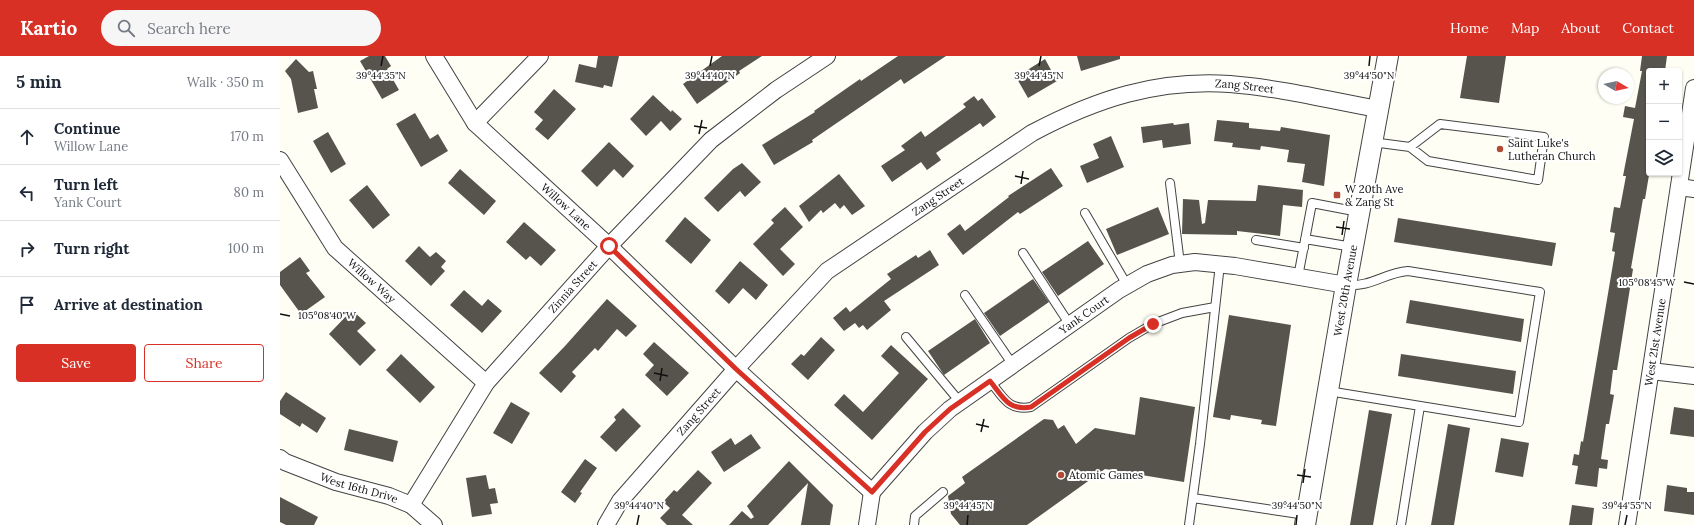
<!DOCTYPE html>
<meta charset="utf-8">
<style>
body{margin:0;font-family:Lora,serif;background:#f6f6f7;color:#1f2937}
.controls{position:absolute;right:12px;top:12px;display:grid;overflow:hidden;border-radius:4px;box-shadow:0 1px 3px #0004}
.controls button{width:36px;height:36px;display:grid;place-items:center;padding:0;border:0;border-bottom:1px solid #e0e1e3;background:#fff;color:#1f2937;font:20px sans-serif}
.compass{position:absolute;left:1318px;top:12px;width:36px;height:36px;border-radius:50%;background:#fff;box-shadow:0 1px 3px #0004;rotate:99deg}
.stop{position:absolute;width:12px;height:12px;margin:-9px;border:3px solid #d93025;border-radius:50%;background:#fff}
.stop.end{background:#d93025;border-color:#fff;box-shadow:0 1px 4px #0008}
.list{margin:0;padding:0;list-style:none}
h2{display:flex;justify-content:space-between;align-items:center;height:52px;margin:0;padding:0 16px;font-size:17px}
h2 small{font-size:13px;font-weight:400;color:#747a83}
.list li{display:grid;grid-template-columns:26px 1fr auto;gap:12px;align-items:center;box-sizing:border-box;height:56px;padding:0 16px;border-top:1px solid #e0e1e3}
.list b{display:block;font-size:15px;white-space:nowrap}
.list p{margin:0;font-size:13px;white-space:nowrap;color:#747a83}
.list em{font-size:13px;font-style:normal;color:#747a83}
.actions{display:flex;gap:8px;padding:12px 16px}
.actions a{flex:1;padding:9px 0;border:1px solid #d93025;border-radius:4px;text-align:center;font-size:14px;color:#d93025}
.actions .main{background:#d93025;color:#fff}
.icon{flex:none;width:22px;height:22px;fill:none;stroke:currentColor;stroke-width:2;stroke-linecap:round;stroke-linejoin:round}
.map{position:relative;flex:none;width:1414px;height:469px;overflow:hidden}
header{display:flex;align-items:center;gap:24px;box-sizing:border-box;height:56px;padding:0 20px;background:#d93025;color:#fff}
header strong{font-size:19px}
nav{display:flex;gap:22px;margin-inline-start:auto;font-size:14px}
.search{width:280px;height:36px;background:#f6f6f7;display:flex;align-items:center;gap:10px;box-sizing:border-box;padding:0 14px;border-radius:22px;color:#747a83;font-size:15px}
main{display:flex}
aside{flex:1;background:#fff}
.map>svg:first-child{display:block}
.building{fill:#57534d}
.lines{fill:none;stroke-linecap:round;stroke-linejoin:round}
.service-casing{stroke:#434343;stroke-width:10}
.minor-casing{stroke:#434343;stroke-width:18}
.tertiary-casing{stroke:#434343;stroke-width:22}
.service{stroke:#fff;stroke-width:8}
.minor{stroke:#fff;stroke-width:16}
.tertiary{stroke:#fff;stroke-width:20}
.route{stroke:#d93025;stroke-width:5}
.ticks{fill:none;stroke:#101010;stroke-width:1.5}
.poi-dot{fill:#b24b35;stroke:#fff;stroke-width:1.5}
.labels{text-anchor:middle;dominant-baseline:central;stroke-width:4;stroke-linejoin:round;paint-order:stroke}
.street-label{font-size:11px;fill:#101010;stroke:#fff}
.poi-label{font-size:11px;fill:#101010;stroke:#fff;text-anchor:start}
.ticks-label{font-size:10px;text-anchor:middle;fill:#101010;stroke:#fff;stroke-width:4;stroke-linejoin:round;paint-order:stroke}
</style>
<header>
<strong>Kartio</strong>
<div class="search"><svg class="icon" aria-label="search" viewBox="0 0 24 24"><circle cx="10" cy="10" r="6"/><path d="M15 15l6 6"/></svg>Search here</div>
<nav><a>Home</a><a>Map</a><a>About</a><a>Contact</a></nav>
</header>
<main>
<aside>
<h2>5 min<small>Walk · 350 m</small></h2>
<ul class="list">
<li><svg class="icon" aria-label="ahead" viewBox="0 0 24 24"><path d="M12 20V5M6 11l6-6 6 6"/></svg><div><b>Continue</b><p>Willow Lane</p></div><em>170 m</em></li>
<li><svg class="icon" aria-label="left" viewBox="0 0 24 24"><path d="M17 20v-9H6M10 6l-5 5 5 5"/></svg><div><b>Turn left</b><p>Yank Court</p></div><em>80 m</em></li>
<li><svg class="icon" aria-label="right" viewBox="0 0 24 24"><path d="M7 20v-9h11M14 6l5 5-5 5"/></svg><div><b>Turn right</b></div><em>100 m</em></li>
<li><svg class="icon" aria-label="arrive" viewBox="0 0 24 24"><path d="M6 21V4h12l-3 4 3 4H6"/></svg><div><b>Arrive at destination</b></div></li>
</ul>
<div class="actions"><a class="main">Save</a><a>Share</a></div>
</aside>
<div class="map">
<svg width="1414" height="469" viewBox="0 0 1414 469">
<rect width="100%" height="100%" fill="#fefef4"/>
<!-- building -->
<path class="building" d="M89 0H105L111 10 107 13 119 34 102 43 80 5Z
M318 0H339L332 31 324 29 323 32 295 26 299 8 316 12Z
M442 0H482L459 15 460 17 417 48 403 28Z
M618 0H666L624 28 621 23 532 84 533 86 494 109 482 89 535 56 534 55 580 23 581 25Z
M797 0H840V3L801 15Z
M1187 0H1226L1219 47 1180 42Z
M1362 0H1387L1385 15H1369V119L1365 143H1363L1351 212 1353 213 1337 314H1333L1330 338 1334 339 1329 368H1326L1321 403 1328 404 1327 413 1319 412 1317 431 1295 428 1298 410 1292 409 1294 398 1299 399 1301 385 1303 386 1335 196 1332 195 1335 177 1330 176 1334 151 1340 152 1346 120H1343L1354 63 1343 61 1345 50 1355 52 1362 15H1360Z
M16 3 29 16 33 15 37 33H34L38 52 18 57 11 23 5 15Z
M765 3 777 25 748 42 736 21Z
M274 33 296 53 268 84 255 73 263 64 254 56Z
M373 39 391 56 392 54 402 63 390 75 381 65 366 80 350 63Z
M694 40 698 45 702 42 716 61 703 71 700 67 656 97 661 104 647 114 641 106 612 126 601 110 625 94 621 90 641 75 645 81 686 51 683 48Z
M135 57 150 83 158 78 168 95 141 111 116 68Z
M937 64 969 67V72L1000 75 1001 71 1050 79 1044 130 1022 126 1025 108 1007 106 1009 94 981 90 980 94 952 91 953 87 934 85Z
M893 67 894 69 909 67 911 88 883 92 882 84 863 87 861 71Z
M48 76 66 108 51 117 33 85Z
M831 80 844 111 807 127 800 110 819 102 813 88Z
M329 86 354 110 343 122 334 113 317 131 301 115Z
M462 107 481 126 465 141 460 135 438 156 424 142 453 113Z
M771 112 783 130 740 158 738 156 683 199 667 178 680 168 685 175 729 141 728 140Z
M180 113 216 145 204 159 168 127Z
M559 118 585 150 572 159 564 149 560 153 555 147 543 157 541 154 529 166 519 150Z
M87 129 110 159 93 173 69 144Z
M978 129 1023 134 1022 151 1003 149 1000 180 957 175V179L902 178 903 143 919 144 922 168 925 167 928 144 976 145Z
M505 151 523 171 500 193 515 208 503 220 473 188 494 167 491 164Z
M878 151 889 178 837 199 826 173Z
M405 161 431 184 411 208 385 185Z
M1118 162 1276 187 1272 210 1114 186Z
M244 166 276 194 261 210 250 200 246 204 226 186Z
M808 185 824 208 778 240 762 216Z
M139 190 150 201 156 196 166 205 161 211 165 215 151 230 125 205Z
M650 194 659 209 604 245 611 254 587 274 583 269 579 272 575 267 564 275 553 262 566 251 570 256 611 223 607 218 636 199 638 202Z
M20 201 30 215 26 217 45 241 21 258 0 229V216Z
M460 205 488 229 476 244 463 232 449 248 435 235Z
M753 223 769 246 720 280 704 257Z
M184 234 202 250 208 243 222 255 202 277 170 249Z
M327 243 357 270 346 281 337 273 318 295 315 292 292 316 296 320 281 337 259 317 285 290Z
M1130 244 1244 263 1241 286 1126 267Z
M72 254 86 267 77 275 96 294 80 310 49 278Z
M949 259 1011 269 996 370 981 368 982 364 951 359 950 364 933 361Z
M695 263 710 287 664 319 648 295Z
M541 281 555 294 528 324 511 308 521 298 524 300Z
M374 286 409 317 387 340 365 319 374 309 363 298Z
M611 289 648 323 592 384 554 349 564 338 583 356 619 317 601 300Z
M121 298 155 331 140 347 106 314Z
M1121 298 1236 315 1233 338 1118 320Z
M6 336 46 362 37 377 22 367 20 371 0 358V345Z
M860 341 915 351 904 426 825 413 747 469H680L671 458 668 440 685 427 682 421 764 363 773 364 778 373 784 369 796 388 815 372 855 379Z
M231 346 250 357 232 388 213 377Z
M1394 351 1414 354V381L1390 378Z
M343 352 361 370 336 396 320 381 336 364 334 361Z
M1089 354 1112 358 1093 469H1070Z
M1168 368 1190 372 1174 469H1151Z
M69 373 118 385 113 406 64 394Z
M471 378 481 392 444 416 431 396 451 382 455 389Z
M1221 382 1249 387 1243 421 1215 416Z
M305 403 317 412 300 436 302 437 295 447 281 436Z
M509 405 553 449 550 469H521L528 427 488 469H449L462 455 471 463 474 461 467 450Z
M418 414 432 427 402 459 413 469H387L380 462 390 452 383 446 394 434 397 436Z
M206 419 209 433 215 432 218 447 210 448 212 458 192 461 186 422Z
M1387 429 1407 432V436H1414V459L1384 455Z
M0 441 38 461 34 469H6L0 466Z
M1292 449 1314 452 1312 469H1289Z"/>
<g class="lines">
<!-- service casing -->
<g class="service-casing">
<path id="service" d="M1092 86 1130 91 1148 105 1258 124 1264 81 1160 68 1130 91
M890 127 900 208
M805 157 847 229
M1025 183 1073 191
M976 184 1024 192
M743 197 790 269
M1018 221 1032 147 1079 156
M685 239 733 309
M626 281 680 346
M710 325C723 341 728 355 751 351L849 282 873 268 902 257 935 251
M1048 335 1239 366 1260 236 1128 215C1104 217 1092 231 1066 229
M913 442 1026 459
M634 469 635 460 663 436
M909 469 920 388 940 208
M1121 469 1140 350"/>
</g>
<!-- minor casing -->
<g class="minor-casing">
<g id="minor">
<path id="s1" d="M154 0 195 67 329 190 456 313 592 436"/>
<path d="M195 67 260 0"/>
<path id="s2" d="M0 104 55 192 206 327"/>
<path d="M1399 131 1414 133"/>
<path d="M1371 315 1414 320"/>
<path id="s3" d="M0 402 5 406 56 426 109 440 131 449 154 469"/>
<path id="s4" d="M592 436 645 376 670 353 839 234 867 218 892 209 915 206 955 210 1066 229"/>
<path id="s5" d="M131 449 206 327 329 190 431 84 496 34 547 0"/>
<path id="s6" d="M326 469 340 445 456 313 547 215 752 77C816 43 877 23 950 28 1000 32 1049 44 1098 53"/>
<path d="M587 469 592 436"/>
<path id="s7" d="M1347 469 1414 32"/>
</g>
</g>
<!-- tertiary casing -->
<g class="tertiary-casing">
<g id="tertiary">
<path id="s8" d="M1025 469 1066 229 1108 0"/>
</g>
</g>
<!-- service -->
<use href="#service" class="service"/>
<!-- minor -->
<use href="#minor" class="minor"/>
<!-- tertiary -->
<use href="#tertiary" class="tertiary"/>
</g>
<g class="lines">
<!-- route -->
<path class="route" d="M329 190 456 313 592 436 645 376 670 353 710 325C723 341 728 355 751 351L849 282 873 268"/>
</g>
<!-- ticks -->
<path class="ticks" d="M101 10 103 0M430 10 432 0M759 10 761 0M1089 10 1090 0M414 70 427 72M419 78 422 64M735 120 749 123M741 128 743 115M1056 171 1070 173M1062 179 1064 165M1404 226 1414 228M0 258 10 260M374 317 388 320M380 325 382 312M696 368 709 371M701 376 704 363M1017 419 1031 421M1023 427 1025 413M357 469 359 459M687 469 688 459M1016 469 1017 459M1345 469 1347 459"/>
<!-- markers -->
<g class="poi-dot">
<circle cx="1220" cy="93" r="4"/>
<rect x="1053" y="135" width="8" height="8" rx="2"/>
<circle cx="781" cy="419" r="4"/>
</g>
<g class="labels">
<!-- street labels -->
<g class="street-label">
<text stroke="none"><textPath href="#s6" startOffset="806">Zang Street</textPath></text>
<text stroke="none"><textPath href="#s6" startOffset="471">Zang Street</textPath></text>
<text stroke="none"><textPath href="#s1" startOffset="202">Willow Lane</textPath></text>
<text stroke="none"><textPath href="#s2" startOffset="153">Willow Way</textPath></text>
<text stroke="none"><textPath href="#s5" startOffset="273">Zinnia Street</textPath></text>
<text stroke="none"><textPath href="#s8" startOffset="238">West 20th Avenue</textPath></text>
<text stroke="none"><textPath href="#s4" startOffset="278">Yank Court</textPath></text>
<text stroke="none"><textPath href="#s7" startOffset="185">West 21st Avenue</textPath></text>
<text stroke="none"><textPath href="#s6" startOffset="147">Zang Street</textPath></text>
<text stroke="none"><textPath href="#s3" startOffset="85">West 16th Drive</textPath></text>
</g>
<!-- poi labels -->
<g class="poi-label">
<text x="1228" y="87">Saint Luke's<tspan x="1228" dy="13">Lutheran Church</tspan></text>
<text x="1065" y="133">W 20th Ave<tspan x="1065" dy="13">&amp; Zang St</tspan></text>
<text x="789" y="419">Atomic Games</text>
</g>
</g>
<g class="ticks-label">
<text x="101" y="23">39°44'35"N</text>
<text x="430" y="23">39°44'40"N</text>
<text x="759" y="23">39°44'45"N</text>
<text x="1089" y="23">39°44'50"N</text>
<text x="1367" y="230">105°08'45"W</text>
<text x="47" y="263">105°08'40"W</text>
<text x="359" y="453">39°44'40"N</text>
<text x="688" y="453">39°44'45"N</text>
<text x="1017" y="453">39°44'50"N</text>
<text x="1347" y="453">39°44'55"N</text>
</g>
</svg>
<div class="controls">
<button>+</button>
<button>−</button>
<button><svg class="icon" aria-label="layers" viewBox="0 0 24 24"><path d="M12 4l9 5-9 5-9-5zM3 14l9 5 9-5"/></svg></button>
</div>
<svg class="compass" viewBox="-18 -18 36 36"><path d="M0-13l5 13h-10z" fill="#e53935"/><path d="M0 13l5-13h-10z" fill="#747a83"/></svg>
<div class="stop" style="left:329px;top:190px"></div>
<div class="stop end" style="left:873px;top:268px"></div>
</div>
</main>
